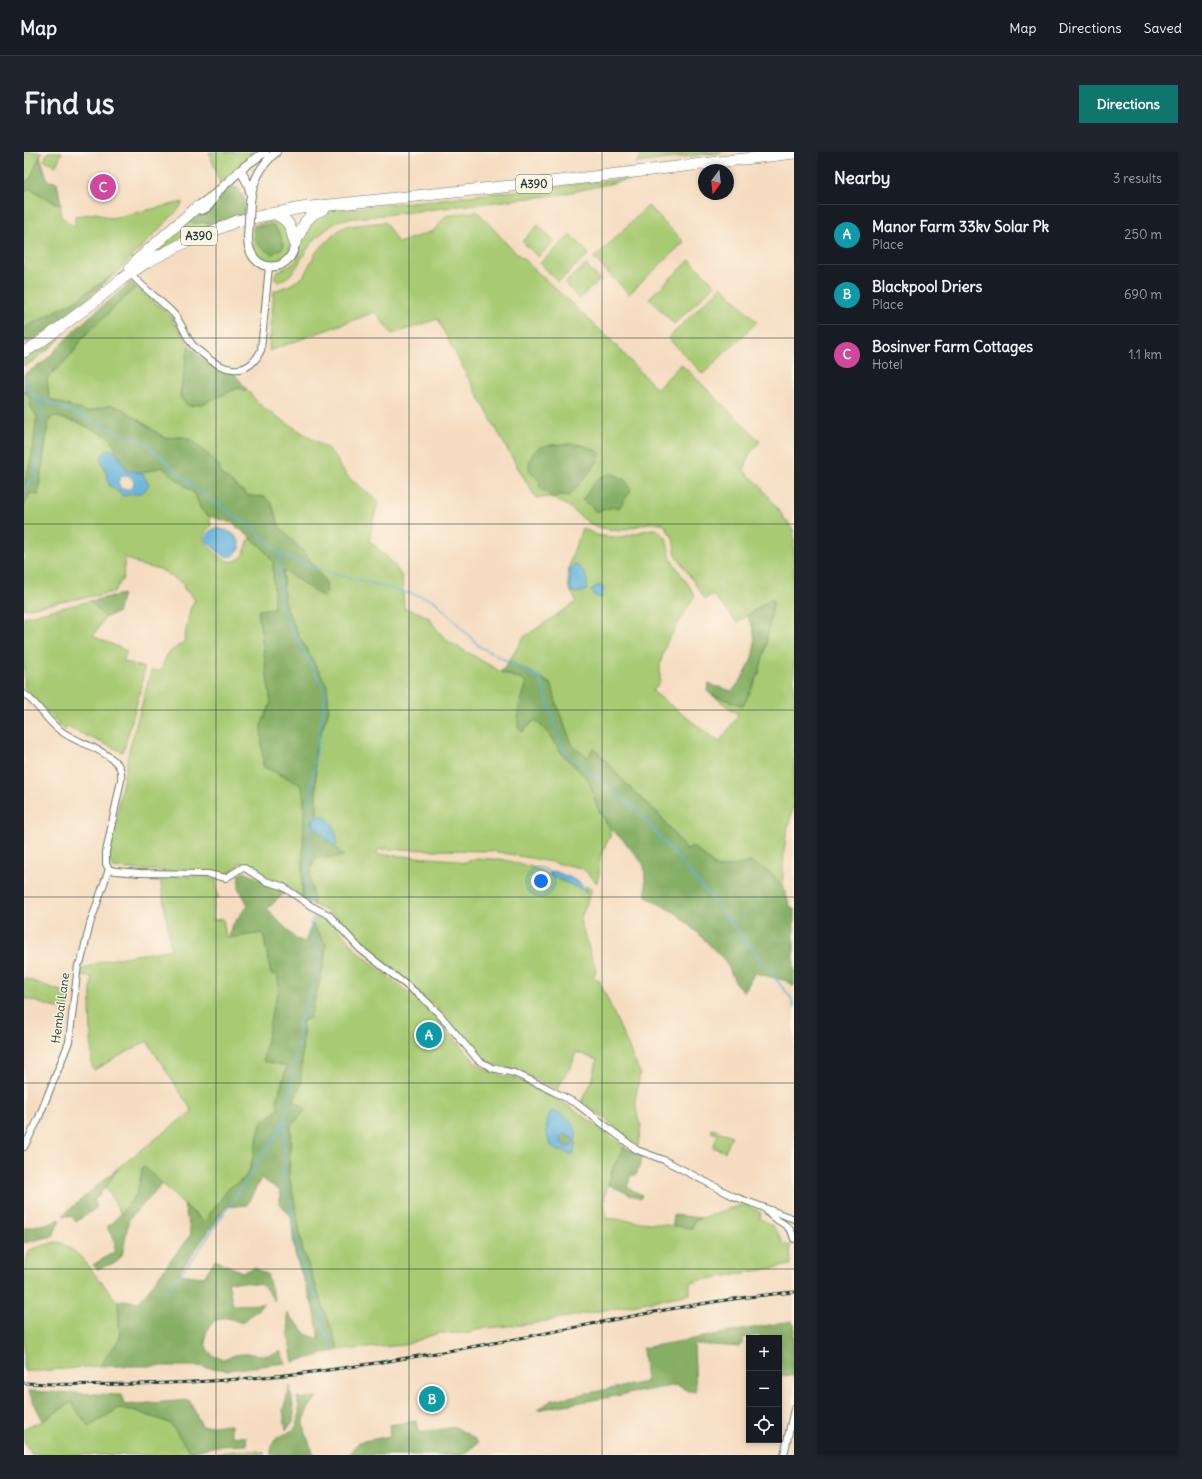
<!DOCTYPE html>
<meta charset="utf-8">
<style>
body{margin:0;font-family:Delius,sans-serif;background:#20242c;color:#f1f3f6}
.controls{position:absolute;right:12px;bottom:12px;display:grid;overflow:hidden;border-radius:0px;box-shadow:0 2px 6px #0003}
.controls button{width:36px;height:36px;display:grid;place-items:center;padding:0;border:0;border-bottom:1px solid #363941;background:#171b24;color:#f1f3f6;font:20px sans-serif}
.compass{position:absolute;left:674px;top:12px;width:36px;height:36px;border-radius:50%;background:#171b24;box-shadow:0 2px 6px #0003;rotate:195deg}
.you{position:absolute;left:517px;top:729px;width:14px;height:14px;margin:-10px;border:3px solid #fff;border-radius:50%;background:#1a73e8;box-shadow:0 0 0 6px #1a73e833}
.badge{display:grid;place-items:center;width:26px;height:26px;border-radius:50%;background:#0f766e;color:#fff;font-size:13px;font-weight:700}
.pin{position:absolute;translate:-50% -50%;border:2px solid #fff;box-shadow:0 1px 4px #0006}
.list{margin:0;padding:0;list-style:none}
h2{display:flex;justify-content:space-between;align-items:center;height:52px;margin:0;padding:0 16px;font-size:17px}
h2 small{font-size:13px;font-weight:400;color:#9ea1a6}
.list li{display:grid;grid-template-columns:26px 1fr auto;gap:12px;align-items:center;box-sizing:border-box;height:60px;padding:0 16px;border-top:1px solid #363941}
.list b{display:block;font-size:15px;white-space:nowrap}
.list p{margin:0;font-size:13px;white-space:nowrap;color:#9ea1a6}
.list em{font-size:13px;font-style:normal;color:#9ea1a6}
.icon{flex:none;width:22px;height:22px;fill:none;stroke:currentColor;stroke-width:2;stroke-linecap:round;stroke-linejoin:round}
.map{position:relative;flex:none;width:770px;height:1303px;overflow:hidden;border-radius:0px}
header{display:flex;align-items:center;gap:24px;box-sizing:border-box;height:56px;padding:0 20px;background:#171b24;border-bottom:1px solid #363941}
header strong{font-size:19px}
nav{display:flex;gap:22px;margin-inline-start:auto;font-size:14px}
.intro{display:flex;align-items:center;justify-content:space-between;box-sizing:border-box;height:96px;padding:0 24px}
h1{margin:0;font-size:28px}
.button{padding:10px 18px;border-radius:0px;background:#0f766e;color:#fff;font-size:14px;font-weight:700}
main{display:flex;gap:24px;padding:0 24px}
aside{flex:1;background:#171b24;border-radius:0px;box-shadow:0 2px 6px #0003}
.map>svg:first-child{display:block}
.green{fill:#a8ca73;stroke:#648454}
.forest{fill:#86ae65;stroke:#52764c}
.water{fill:#64b3de;stroke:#427889;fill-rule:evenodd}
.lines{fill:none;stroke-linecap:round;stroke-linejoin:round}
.stream{stroke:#64b3de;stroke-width:1.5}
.street-casing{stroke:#6a7565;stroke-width:8}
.secondary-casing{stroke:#6a7565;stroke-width:10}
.highway-casing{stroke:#6a7565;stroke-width:12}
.street{stroke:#fff;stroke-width:6}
.secondary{stroke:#fff;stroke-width:8}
.highway{stroke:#fff;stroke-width:11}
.rail-casing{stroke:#1f3d34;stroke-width:3}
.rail{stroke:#fcf5e5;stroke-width:1.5;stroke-dasharray:4.5;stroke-linecap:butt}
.secondary-bridge-casing{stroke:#6a7565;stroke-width:10;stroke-linecap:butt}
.secondary-bridge{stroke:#fff;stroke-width:8}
.grid{fill:none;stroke:#1f3d34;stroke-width:1;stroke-opacity:0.55}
.labels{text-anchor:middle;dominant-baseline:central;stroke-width:3;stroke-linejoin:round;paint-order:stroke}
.shield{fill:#fcf5e5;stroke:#617469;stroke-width:1}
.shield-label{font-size:11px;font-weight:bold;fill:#1f3d34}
.street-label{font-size:12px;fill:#1f3d34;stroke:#fcf5e5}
</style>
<header>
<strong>Map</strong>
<nav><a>Map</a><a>Directions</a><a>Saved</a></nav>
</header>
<div class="intro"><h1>Find us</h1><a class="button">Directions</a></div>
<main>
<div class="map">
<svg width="770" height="1303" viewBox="0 0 770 1303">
<rect width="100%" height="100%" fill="#fcf5e5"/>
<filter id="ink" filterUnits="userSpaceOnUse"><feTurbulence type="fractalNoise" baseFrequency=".025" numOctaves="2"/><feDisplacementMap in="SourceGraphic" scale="8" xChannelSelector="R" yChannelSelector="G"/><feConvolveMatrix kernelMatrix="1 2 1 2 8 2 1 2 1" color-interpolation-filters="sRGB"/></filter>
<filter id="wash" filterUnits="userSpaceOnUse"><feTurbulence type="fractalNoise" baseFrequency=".012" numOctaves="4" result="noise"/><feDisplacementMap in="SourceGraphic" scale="16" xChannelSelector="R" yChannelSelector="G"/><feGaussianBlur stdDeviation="0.9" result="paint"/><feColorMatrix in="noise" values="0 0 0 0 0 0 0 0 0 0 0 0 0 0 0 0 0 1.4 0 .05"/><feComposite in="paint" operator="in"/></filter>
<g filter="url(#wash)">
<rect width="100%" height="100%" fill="#f5dcc0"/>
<!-- green -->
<path class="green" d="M0 0H18L6 27 0 30Z
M24 0H38L32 14 20 8Z
M185 0H233L196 31Z
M619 0H698L612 11Z
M617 25 539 42 316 68C304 75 293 84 285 95 274 110 273 121 255 130L251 127V122C258 114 268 117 273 106 276 100 274 91 277 84 280 75 291 67 298 60Z
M5 36 31 51 37 52 36 64 51 75V64L73 61 86 66 93 65 159 50 154 58 92 121 47 151 0 176V41Z
M624 54 660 90 605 142 570 106Z
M453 59 484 93 586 187 633 237 657 212 736 289 725 303 720 319 734 331 770 379V654C761 680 758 708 759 735L746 720 709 714 694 716 669 695 662 698 634 661 609 639 570 596 564 606 549 594 533 555 528 533 516 525 485 509 500 485 552 450C551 444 547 442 545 437 540 417 552 395 558 376L572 383 585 385H598L627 377H632L642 386 647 407 671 443 642 492 636 513V530L628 539 695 590 715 563 688 543 719 554 734 524 741 498 749 451 748 446 713 471 689 442 681 447 652 403 649 386 639 371H624L595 379 574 375 565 371 544 354 532 348 521 345 512 346 487 304 426 192 414 167 368 182 351 160 245 199 250 139 266 133 279 125 292 100 317 76 323 74 361 70 374 91 409 79 422 64Z
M254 69C275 84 268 120 235 108L227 91 232 90 238 96 260 94 256 82 249 73 229 75V73L243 70Z
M165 70C171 72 179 70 186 71L188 74 114 110Z
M514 73 530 89 514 105 498 89Z
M547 83 565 102 534 130 516 111Z
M666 108 691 133 650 172 625 146Z
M562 113 576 128 555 147 541 131Z
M698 134 733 170 679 222 644 186Z
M112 135 146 163 165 193 156 243 159 249 165 254 181 251 214 236 224 239 234 251 244 259 304 297 312 305 316 316 327 328 354 348 345 388 369 411 378 425 380 456 396 461 405 466 414 479 424 489 477 520 503 530 494 560 499 580 511 568 521 577 539 603 565 629 575 659 586 676V685L579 698 576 705 575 721 573 731 558 716 469 699 355 697 352 702 432 708 438 711 453 706 481 708 508 715 563 739 561 734 568 737 556 768 572 819 569 825 575 828 616 921 611 949 614 967 617 974 614 994 578 964 558 950 568 929 573 908 552 900 547 916 544 918 533 937 489 918 465 911 453 902 419 862 340 796 323 774 312 764 290 753 286 722 290 707 279 705 278 746 262 733 247 727 215 710 214 714 202 723 89 716 85 712 84 705 105 599 127 519 137 518 143 502 160 490 166 458 171 447 159 436 160 432 136 417 119 414 101 405 99 426 90 440 0 457V354L6 341 14 343 25 268 30 264 55 271 87 286 93 301 85 297 80 317 83 323 85 333 100 344 125 333 118 321 138 315 171 342 177 358 185 364 187 374C183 378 178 382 180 389 188 398 206 420 219 403 222 398 223 391 226 386L237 394 249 410 250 456 234 459 247 551 237 574 253 622C281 632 280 634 280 664L289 667 293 664 291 601 296 583 275 484 264 460 260 448 259 417 299 445 302 431 284 405 255 374 248 352 241 345 225 344 197 322 159 285 141 286 99 257 87 253 63 260 25 247 23 226 49 201 59 185Z
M36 185 34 189 9 209 0 214V207Z
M0 239 5 245 7 256 13 264 7 307 0 334Z
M66 449 81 465 69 484 103 499 99 509 120 516 118 532 99 600 43 575 41 578 0 537V465Z
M181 724 192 727 194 746 190 747 189 768 199 767 202 786 239 781 247 822H251L254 825 255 839 248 859 263 914 253 947 254 958 237 971 226 1017 221 1026 205 1036 180 1070 119 1014 113 1041 97 1062 82 1035 94 1016 168 959 123 889 70 918 68 915 66 855 68 825 55 824V820C73 805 123 803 147 797L136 725Z
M296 763 311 773 333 799 407 859 451 910 463 918 479 924 492 926 543 953 573 974 600 995 588 1018 580 1047 582 1066 668 1076 670 1069 717 1053 726 1055 737 1061 735 1066C750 1075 753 1075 759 1093H766L767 1113 666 1130V1142L506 1172 453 1177 446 1181H414L381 1193 315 1198 278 1096 273 1062 265 1023 267 974 282 957 270 949 277 933 279 878 278 869 286 866 300 812 302 792 288 772Z
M0 826 42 841 45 860 0 846Z
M688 977 708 984 701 1000 689 995 694 983 687 980Z
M31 1090 38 1091 55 1103 94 1150 96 1187 75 1214 15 1219H0V1119L5 1098Z
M48 1250 65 1275 93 1257 109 1258 146 1271 166 1300 157 1303H8L0 1289V1276L19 1269Z
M210 1299H233L240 1301V1303H186Z"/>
<!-- forest -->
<path class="forest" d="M16 4 24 29 33 30 37 52 31 51 5 36 0 41V30L6 27Z
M209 35 214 36 220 46V64L188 74C182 66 173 73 165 70L166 65 171 63 175 64C186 54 195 39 209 35Z
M249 73 256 82 260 95 248 102C236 95 227 90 229 75Z
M92 121C64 146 36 177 0 191V176L47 151Z
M107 130 112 135 59 185 49 201 23 226 25 247 63 260 87 253 99 257 141 286 159 285 169 289 195 313 197 322 224 344 241 345 248 352 255 374 284 405 302 431 303 441 299 445 259 418 260 448 264 460 275 484 303 533 305 558 296 583 291 601 293 664 289 667V673L320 704 290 707 286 722 290 753 278 746 280 647C279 643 279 638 277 634 274 628 247 619 239 615L237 574 247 551 234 458 250 456 249 410 237 394 208 371 185 364 177 358 171 342 138 315 118 321 103 318 93 301 87 286 55 271 30 264 25 268 14 343 6 341 0 354V334L7 307 13 264 7 256 5 245 0 239V222C25 210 34 194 53 176 70 160 89 146 107 130Z
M165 193 178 206 194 215 210 221 224 239 214 236 181 251 165 254 159 249 156 243Z
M540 292C556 292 563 293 577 301 571 318 556 330 545 344L537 343 528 345 518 338 515 334 516 330 505 317C505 293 521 293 540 292Z
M587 322C597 324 603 328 607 338L595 356 590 355 572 360 567 354 558 348C568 336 569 325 587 322Z
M99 442 93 461 81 465 66 449Z
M748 446 749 451 741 498 734 524 719 554 688 543 683 539 684 532 708 539C723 523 735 499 729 476 727 472 725 468 723 464Z
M485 509 516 526 528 533 533 555 549 594 564 606 569 596 609 639 634 661 662 698 669 695 694 716 709 714 726 710 746 720 759 735 766 754 770 757V834L763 829 731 821 720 840 712 832 702 810 677 784 652 761 622 745 620 713 601 690 586 676 575 659 565 629 539 603 521 577 511 568 498 580 494 576V560L503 530 477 520Z
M220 720 263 739 243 757 272 787 281 790 288 772 302 792 300 812 286 866 278 869 279 878 277 933 270 949 282 957 267 974 265 1023 273 1062 278 1096 315 1198 269 1210 266 1195 263 1161 284 1183 295 1187 291 1161 271 1102 267 1064 256 1052V1039L237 1026 223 1053 202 1055 154 1122 180 1125 191 1108 218 1120 231 1116 243 1122 251 1149 238 1132 204 1129 209 1153 240 1152 218 1171C213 1169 208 1167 203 1166 181 1163 169 1203 200 1207 204 1207 207 1204 211 1203 215 1202 220 1202 224 1202 235 1202 248 1206 256 1199L262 1211 204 1218 172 1214H75L96 1187 94 1150 98 1148 115 1150 167 1082 160 1053 180 1070 205 1036 221 1026 226 1017 237 971 254 958 253 947 263 914 239 909 248 859 255 839 254 825 251 822H247L239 781 205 786 207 775 224 753 215 737V723Z
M541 982 550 987 547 994 542 995 538 989 537 986Z
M600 995 619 1004 612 1023H607L603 1035 618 1043 616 1047 585 1033 588 1018Z
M119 1014 139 1032 105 1067 98 1104 93 1110 73 1117 69 1113 90 1100 91 1091 83 1075 97 1062 113 1041Z
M94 1016 82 1035 70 1048 73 1055 52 1070 49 1065 39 1063Z
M649 1063 677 1066 670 1069 668 1076 649 1074Z
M36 1067 29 1084 0 1091V1076L28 1071Z
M767 1169 770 1172V1224L755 1223V1186H737L736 1183 719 1186V1191L715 1195 670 1192 672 1240 664 1239 653 1233 513 1258 528 1248 622 1230 619 1196Z
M266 1234 270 1261 269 1270 262 1278 259 1257Z
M4 1239 98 1243 100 1253 165 1248 178 1274 207 1273V1284L222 1285 223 1293 192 1294 166 1300 146 1271 109 1258 93 1257 65 1275 47 1250 19 1269Z
M273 1245 279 1247 294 1245C272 1266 281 1279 290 1303H247C247 1273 273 1291 275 1264 276 1258 274 1251 273 1245Z
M392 1269 395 1281 431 1275 450 1286 454 1291 438 1303H325L335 1290 366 1284 365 1273Z"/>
<!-- water -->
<path class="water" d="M86 297 93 301 103 318 118 321 125 333 119 340 100 344 85 333 83 323 77 308 79 301ZM104 323 109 327 110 333 106 337H97L94 330 96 325Z
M192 376C205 379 216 382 216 397 214 399 211 403 208 404 199 408 189 394 182 389 181 381 185 379 192 376Z
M550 412C560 417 566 428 562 439L552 441 548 440 546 434 545 418Z
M574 433 580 436 578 445C573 446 569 443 567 438Z
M294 663C308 663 313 681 313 693H309L289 673V668Z
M530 719C542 724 557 728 563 740L527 724 526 721Z
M527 959C540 962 554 970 552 986 552 992 549 996 550 1002 545 1003 545 1001 541 1000 537 998 532 999 529 996 521 988 521 968 527 959ZM541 982 550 987 547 994 542 995 538 990 537 985Z"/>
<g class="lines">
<!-- stream -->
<path class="stream" d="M10 244 121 291 171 336 225 374 256 402V456L302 541 287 635 285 698 281 739 288 752
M0 340 4 333 12 325C13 303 18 281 19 258 15 254 14 249 11 244 4 235 3 240 0 227
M256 402 296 418 410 448 456 495 516 526 540 600 613 658 683 741 767 846 770 856
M261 970 259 1033 268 1057 275 1107 298 1161 300 1181 305 1187 308 1197
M141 1141 170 1105 218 1035 261 969 276 871 295 808 286 771 294 761"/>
</g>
</g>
<g filter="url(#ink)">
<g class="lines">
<!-- street casing -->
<g class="street-casing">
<path id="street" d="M106 121C119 136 135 147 149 161 158 170 160 182 168 192 171 196 175 199 179 202 198 219 224 227 237 198L245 114
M0 542C15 552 22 569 37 579 53 591 73 594 88 607 96 613 98 618 97 628L82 700V712L85 717 91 719 116 721 184 722 202 726 219 715 241 729 258 734 287 754 305 763 336 797 400 847 416 863 454 908 468 916 490 921 519 934 553 952 613 998 640 1008 709 1044 770 1067
M0 995 13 970 45 890 54 813 57 809 66 772 85 717
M741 1056C748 1071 766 1068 770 1087
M760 1303 770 1257"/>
</g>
<!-- secondary casing -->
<g class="secondary-casing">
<path id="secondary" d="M217 19 224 32 227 43
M192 41C190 48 184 57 177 58L173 55 192 41 221 14 241 0
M226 50C228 31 237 13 252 0
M224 86C224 122 267 124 271 91"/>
</g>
<!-- highway casing -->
<g class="highway-casing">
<path id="highway" d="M249 61C267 69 266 74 271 91
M271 91 282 69 289 62 301 56
M106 117 113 108 173 55
M0 200 15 191 70 150 99 126 123 110 160 91 213 69 277 56 526 30 770 1"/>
</g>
<!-- street -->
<use href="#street" class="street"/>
<!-- secondary -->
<use href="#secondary" class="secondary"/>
<!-- highway -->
<use href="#highway" class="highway"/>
<!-- rail casing -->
<g class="rail-casing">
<path id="rail" d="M0 1231C96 1235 193 1231 289 1220 345 1213 402 1203 458 1193 561 1175 666 1149 770 1140"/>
</g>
<!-- rail -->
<use href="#rail" class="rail"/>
<!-- secondary-bridge casing -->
<g class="secondary-bridge-casing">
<path id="secondary-bridge" d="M224 86 226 50"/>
</g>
<!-- secondary-bridge -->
<use href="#secondary-bridge" class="secondary-bridge"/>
</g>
</g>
<!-- grid -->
<path class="grid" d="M192 0V1303M385 0V1303M578 0V1303M0 186H770M0 372H770M0 558H770M0 745H770M0 931H770M0 1117H770"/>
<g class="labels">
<!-- shield labels -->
<g class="shield">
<rect x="492" y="23" width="36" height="18" rx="3"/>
<rect x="157" y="75" width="36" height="18" rx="3"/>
</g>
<g class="shield-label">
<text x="510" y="32">A390</text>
<text x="175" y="84">A390</text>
</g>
<!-- street labels -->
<g class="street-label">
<text transform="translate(36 856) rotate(-82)">Hembal Lane</text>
</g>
</g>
</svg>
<div class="controls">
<button>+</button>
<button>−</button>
<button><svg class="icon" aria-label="locate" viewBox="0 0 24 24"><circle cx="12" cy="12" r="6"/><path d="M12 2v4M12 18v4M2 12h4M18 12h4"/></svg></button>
</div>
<svg class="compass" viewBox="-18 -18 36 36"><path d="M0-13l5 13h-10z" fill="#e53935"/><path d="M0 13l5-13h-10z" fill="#9ea1a6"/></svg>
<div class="you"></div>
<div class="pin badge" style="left:405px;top:883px;background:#0f9aa8">A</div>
<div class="pin badge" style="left:408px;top:1247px;background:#0f9aa8">B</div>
<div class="pin badge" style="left:79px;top:35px;background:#d1479c">C</div>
</div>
<aside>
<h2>Nearby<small>3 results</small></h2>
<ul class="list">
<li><span class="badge" style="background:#0f9aa8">A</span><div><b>Manor Farm 33kv Solar Pk</b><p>Place</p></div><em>250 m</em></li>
<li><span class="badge" style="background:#0f9aa8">B</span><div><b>Blackpool Driers</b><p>Place</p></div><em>690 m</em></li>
<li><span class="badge" style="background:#d1479c">C</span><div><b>Bosinver Farm Cottages</b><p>Hotel</p></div><em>1.1 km</em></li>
</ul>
</aside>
</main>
